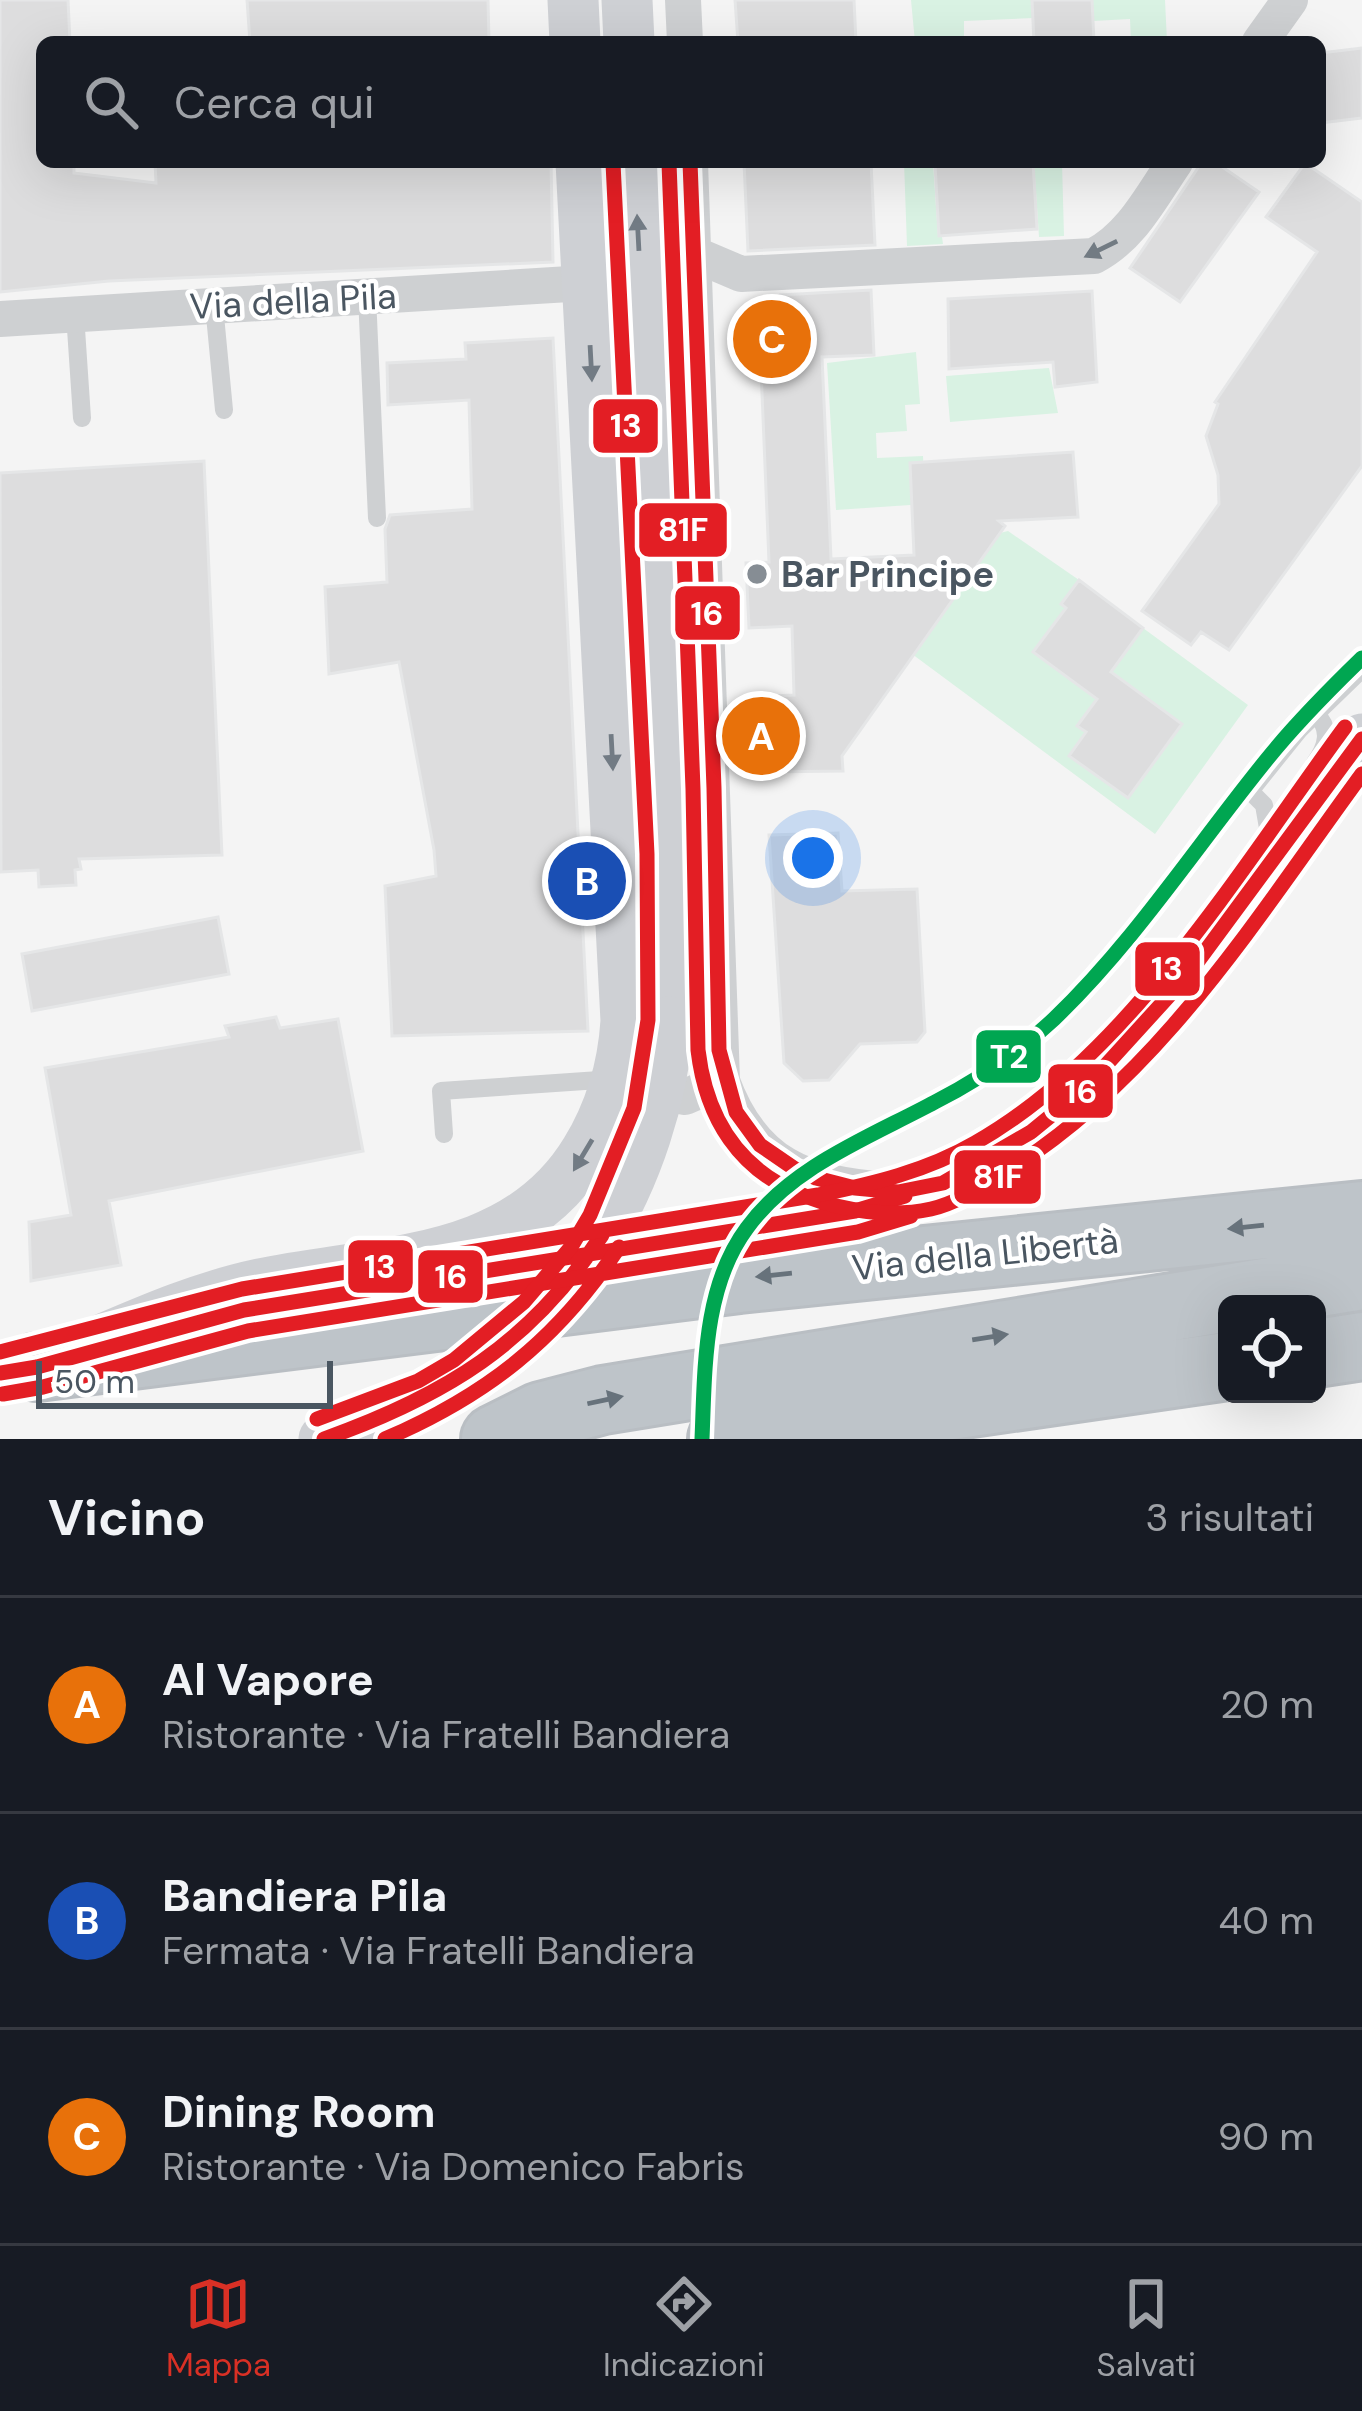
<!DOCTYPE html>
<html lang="it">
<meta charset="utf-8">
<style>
body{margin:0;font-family:"DM Sans",sans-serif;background:#20242c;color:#f1f3f6}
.controls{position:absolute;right:36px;bottom:36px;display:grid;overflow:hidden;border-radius:18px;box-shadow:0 12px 48px #0002}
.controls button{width:108px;height:108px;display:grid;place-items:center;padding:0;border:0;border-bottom:3px solid #363941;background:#171b24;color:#f1f3f6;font:60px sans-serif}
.scale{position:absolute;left:36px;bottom:30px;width:297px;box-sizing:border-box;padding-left:12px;border:6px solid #4a5661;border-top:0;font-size:33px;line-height:42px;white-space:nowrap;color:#4a5661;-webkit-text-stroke:9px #fff;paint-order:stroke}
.you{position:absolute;left:813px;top:858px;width:42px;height:42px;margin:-30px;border:9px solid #fff;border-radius:50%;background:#1a73e8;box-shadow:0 0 0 18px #1a73e833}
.badge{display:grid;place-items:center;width:78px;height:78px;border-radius:50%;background:#d93025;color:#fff;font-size:39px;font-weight:700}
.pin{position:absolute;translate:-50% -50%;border:6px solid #fff;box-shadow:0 3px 12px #0006}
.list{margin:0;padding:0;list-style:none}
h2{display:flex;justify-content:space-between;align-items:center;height:156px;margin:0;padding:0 48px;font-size:51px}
h2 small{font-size:39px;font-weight:400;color:#9ea1a6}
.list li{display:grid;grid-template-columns:78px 1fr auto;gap:36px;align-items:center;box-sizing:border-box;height:216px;padding:0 48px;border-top:3px solid #363941}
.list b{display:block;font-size:45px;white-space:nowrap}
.list p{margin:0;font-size:39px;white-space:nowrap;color:#9ea1a6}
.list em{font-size:39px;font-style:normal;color:#9ea1a6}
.icon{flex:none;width:66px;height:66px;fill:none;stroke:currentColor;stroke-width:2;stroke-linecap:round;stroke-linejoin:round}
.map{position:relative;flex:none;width:1362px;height:1439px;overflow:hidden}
.search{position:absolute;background:#171b24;box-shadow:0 12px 48px #0002;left:36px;right:36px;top:36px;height:132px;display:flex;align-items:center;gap:30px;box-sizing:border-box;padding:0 42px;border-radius:18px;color:#9ea1a6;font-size:45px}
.sheet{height:804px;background:#171b24}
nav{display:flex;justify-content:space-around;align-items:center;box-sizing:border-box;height:168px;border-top:3px solid #363941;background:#171b24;font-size:33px;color:#9ea1a6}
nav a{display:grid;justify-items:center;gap:6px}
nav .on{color:#d93025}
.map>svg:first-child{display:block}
.green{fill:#d9f2e3;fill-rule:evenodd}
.building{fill:#ddddde;stroke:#e5e6e7;stroke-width:3}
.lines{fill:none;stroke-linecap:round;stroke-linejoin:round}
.highway-casing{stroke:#b9bec3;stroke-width:72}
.lane{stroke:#ced0d2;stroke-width:18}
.street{stroke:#ced0d2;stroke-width:36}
.secondary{stroke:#ced0d4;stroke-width:51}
.highway{stroke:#bec4c9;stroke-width:66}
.secondary-bridge{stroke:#ced0d4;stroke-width:51}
.bus-1-casing{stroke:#fff;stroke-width:24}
.bus-2-casing{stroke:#fff;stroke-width:24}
.bus-3-casing{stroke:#fff;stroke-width:24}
.bus-1{stroke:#e31e24;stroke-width:15}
.bus-2{stroke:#e31e24;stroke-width:15}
.bus-3{stroke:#e31e24;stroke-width:15}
.tram-1-casing{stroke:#fff;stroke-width:24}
.tram-1{stroke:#00a651;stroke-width:15}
.oneway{fill:#727b84}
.oneway2{fill:#727b83}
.oneway3{fill:#67727b}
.poi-dot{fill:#868d94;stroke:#fff;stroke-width:4.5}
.labels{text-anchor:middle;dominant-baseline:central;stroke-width:9;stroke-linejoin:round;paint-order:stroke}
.street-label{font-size:36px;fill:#4a5661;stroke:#fff}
.poi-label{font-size:36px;font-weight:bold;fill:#4a5661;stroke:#fff;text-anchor:start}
.line-badge{stroke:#fff;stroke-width:4.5}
.badge-label{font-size:33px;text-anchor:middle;font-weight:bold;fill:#fff}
</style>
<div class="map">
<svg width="1362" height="1439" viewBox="0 0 1362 1439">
<rect width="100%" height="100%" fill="#f4f4f4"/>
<!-- green -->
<path class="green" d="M911 0H1032L1033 18 964 21V42H915Z
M1092 0H1165L1167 42H1131L1130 19 1093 21Z
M904 162H941L933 163 938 236 942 237 943 244 907 246Z
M1034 162H1062L1064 236 1039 237Z
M916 352 920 404 905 405 907 431 876 433 877 458 923 456 925 504 836 510 827 363Z
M1049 368 1058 413 950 422 946 376Z
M1008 531 1079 580 1061 604 1074 614 1052 626 1033 652 1075 684 1119 660 1143 628 1248 705 1155 834 912 654 1000 533ZM1123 681 1182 724 1128 798 1069 756 1086 732 1078 726 1097 698Z"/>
<!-- building -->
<path class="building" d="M0 0H68L70 42H42V162H74V173L156 183 155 162H551L553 262 109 281 0 292Z
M247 0H488L489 42H250Z
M735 0H854L856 42H738Z
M1032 0H1092L1094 42H1034Z
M1362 48V118L1320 123V53Z
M744 162H871L875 245 748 251Z
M1033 162 1037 229 939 236 935 164Z
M1202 162H1215L1259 192 1180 302 1130 268Z
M1305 163 1362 202V466L1229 650 1201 632 1191 645 1142 611 1219 504 1218 475 1206 436 1218 404 1215 402 1317 252 1266 217Z
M871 290 874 355 822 357 831 559 914 555 910 463 1073 452 1078 517 999 521 1005 526 842 756 843 771 755 772 752 697 794 695 792 626 749 628 746 563 769 562 759 321 780 295Z
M1092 291 1097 382 1055 387 1053 362 949 369 948 299Z
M553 338 588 1031 392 1036 385 886 436 876 434 850 399 662 329 674 325 587 387 582 385 529 390 515 472 509 469 400 388 405 387 363 466 359 465 343Z
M204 461 222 855 79 859 81 869 75 870 76 885 39 887 38 870 1 872 0 473Z
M1079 580 1143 628 1111 672 1182 724 1128 798 1069 756 1086 732 1077 726 1097 699 1033 652 1066 608 1061 604Z
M838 833 842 891 917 889 925 1032 917 1042 860 1044 829 1080 803 1081 784 1063 769 835Z
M218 917 229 974 32 1011 22 954Z
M276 1017 280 1028 338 1019 363 1151 109 1201 121 1265 31 1281 29 1222 71 1215 45 1068 229 1037 225 1026Z"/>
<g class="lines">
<!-- highway casing -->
<g class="highway-casing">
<path id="highway" d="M1317 1353 1362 1346
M37 1367 739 1279 1362 1215
M495 1439 541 1416 603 1400 1362 1276
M722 1439 1227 1366"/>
</g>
<!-- lane -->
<path class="lane" d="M367 296 377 518
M214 305 224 410
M75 314 82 418
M1315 763C1327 746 1332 729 1315 713
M1268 828 1264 805 1250 791 1299 730 1362 669
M444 1134 441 1091 614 1079"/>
<!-- street -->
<path class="street" d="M683 0 685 42
M1260 42 1290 0
M690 162 722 1081C752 1164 806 1186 890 1190
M694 254 741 274 1094 256C1132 236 1151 197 1175 162
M0 319 586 283
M635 1088 685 1097 722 1081"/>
<!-- secondary -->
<path class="secondary" d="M573 0 575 42
M627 0 629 42
M634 162 668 853 669 1022
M441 1278C528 1265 614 1248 701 1235 798 1219 894 1210 982 1163 1135 1081 1258 876 1362 739
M87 1346C143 1322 199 1297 260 1284 380 1259 516 1267 586 1151 611 1110 623 1068 626 1021L581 162"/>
<!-- highway -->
<use href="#highway" class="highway"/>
<!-- secondary-bridge -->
<path class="secondary-bridge" d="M324 1439C359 1428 395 1417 427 1400 570 1328 655 1177 669 1022"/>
<!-- bus-1 casing -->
<g class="bus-1-casing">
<path id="bus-1" d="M690 162 714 788 719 1050 736 1112 760 1145 795 1169 816 1178 855 1188 898 1192 943 1183 1031 1132 1086 1087 1187 976 1362 739
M0 1373 37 1367 244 1310 855 1211 905 1196
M324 1439C445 1396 530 1344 602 1235"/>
</g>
<!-- bus-2 casing -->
<g class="bus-2-casing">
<path id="bus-2" d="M669 163 693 789 698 1050C706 1118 739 1171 805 1196 844 1211 890 1218 931 1209 957 1203 981 1187 1004 1173 1159 1078 1257 917 1362 774
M3 1394 43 1387 248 1331 858 1232 911 1216
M385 1439C487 1395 557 1340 619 1247"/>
</g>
<!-- bus-3 casing -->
<g class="bus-3-casing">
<path id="bus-3" d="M0 1352 242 1289 818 1195C872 1184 927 1171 975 1143 1128 1057 1243 865 1345 727
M317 1419 418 1381 454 1360 524 1302 571 1247 590 1215 634 1108 648 1020 647 854 613 163"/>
</g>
<!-- bus-1 -->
<use href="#bus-1" class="bus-1"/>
<!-- bus-2 -->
<use href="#bus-2" class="bus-2"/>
<!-- bus-3 -->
<use href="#bus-3" class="bus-3"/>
<!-- tram-1 casing -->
<g class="tram-1-casing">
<path id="tram-1" d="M702 1439C705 1369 703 1287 747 1228 792 1166 870 1137 935 1102 978 1080 1019 1052 1054 1019 1136 940 1197 845 1268 758 1297 722 1329 690 1362 658"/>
</g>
<!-- tram-1 -->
<use href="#tram-1" class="tram-1"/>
</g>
<!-- one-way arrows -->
<defs><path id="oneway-solid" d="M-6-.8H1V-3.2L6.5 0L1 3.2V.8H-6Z" transform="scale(3)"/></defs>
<g class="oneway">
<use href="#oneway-solid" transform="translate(638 233) rotate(-93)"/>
<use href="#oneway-solid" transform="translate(591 363) rotate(87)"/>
<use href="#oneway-solid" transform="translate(612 752) rotate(87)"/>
<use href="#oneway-solid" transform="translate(583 1155) rotate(121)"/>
</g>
<use class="oneway2" href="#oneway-solid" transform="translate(1101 249) rotate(154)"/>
<g class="oneway3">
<use href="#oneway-solid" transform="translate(1246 1227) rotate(174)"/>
<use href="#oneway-solid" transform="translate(774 1275) rotate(174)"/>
<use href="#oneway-solid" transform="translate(990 1337) rotate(-9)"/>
<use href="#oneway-solid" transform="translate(605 1400) rotate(-12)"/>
</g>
<!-- markers -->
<circle class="poi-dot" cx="757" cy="574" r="12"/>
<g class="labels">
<!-- street labels -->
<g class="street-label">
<text transform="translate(293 301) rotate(-3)">Via della Pila</text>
<text transform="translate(985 1254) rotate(-6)">Via della Libertà</text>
</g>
<!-- poi labels -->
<g class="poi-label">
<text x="781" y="574">Bar Principe</text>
</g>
</g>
<g class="line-badge">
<rect x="591" y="397" width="69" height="58" rx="12" fill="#e31e24"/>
<rect x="637" y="501" width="92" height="58" rx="12" fill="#e31e24"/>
<rect x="673" y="584" width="69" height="58" rx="12" fill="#e31e24"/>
<rect x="1133" y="940" width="69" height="58" rx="12" fill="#e31e24"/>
<rect x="974" y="1028" width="69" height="57" rx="12" fill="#00a651"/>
<rect x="1046" y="1062" width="69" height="58" rx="12" fill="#e31e24"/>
<rect x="952" y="1148" width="91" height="58" rx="12" fill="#e31e24"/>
<rect x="346" y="1238" width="69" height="57" rx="12" fill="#e31e24"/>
<rect x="416" y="1248" width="69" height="57" rx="12" fill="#e31e24"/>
</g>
<g class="badge-label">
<text x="626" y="437">13</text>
<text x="683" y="541">81F</text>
<text x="707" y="625">16</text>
<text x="1167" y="980">13</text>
<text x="1009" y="1068">T2</text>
<text x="1081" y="1103">16</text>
<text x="998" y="1188">81F</text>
<text x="380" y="1278">13</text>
<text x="451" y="1288">16</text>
</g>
</svg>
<div class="controls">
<button><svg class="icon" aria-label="locate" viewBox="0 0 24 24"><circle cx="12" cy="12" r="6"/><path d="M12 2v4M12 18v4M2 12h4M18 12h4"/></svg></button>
</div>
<div class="scale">50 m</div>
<div class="you"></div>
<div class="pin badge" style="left:761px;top:736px;background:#e8710a">A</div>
<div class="pin badge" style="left:587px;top:881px;background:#1a4fb4">B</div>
<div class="pin badge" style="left:772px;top:339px;background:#e8710a">C</div>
<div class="search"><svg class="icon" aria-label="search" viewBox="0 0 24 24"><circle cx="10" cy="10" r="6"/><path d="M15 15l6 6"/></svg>Cerca qui</div>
</div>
<section class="sheet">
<h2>Vicino<small>3 risultati</small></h2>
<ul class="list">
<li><span class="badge" style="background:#e8710a">A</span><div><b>Al Vapore</b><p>Ristorante · Via Fratelli Bandiera</p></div><em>20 m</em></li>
<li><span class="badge" style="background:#1a4fb4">B</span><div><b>Bandiera Pila</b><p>Fermata · Via Fratelli Bandiera</p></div><em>40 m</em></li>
<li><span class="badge" style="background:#e8710a">C</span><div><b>Dining Room</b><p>Ristorante · Via Domenico Fabris</p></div><em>90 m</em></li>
</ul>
</section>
<nav>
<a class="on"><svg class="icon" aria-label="map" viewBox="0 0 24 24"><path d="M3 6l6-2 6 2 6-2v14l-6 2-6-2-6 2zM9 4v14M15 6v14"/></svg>Mappa</a>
<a><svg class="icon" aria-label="directions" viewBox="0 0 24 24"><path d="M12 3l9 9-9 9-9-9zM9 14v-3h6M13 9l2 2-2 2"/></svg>Indicazioni</a>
<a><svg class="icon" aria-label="saved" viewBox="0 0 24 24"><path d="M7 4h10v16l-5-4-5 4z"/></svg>Salvati</a>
</nav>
